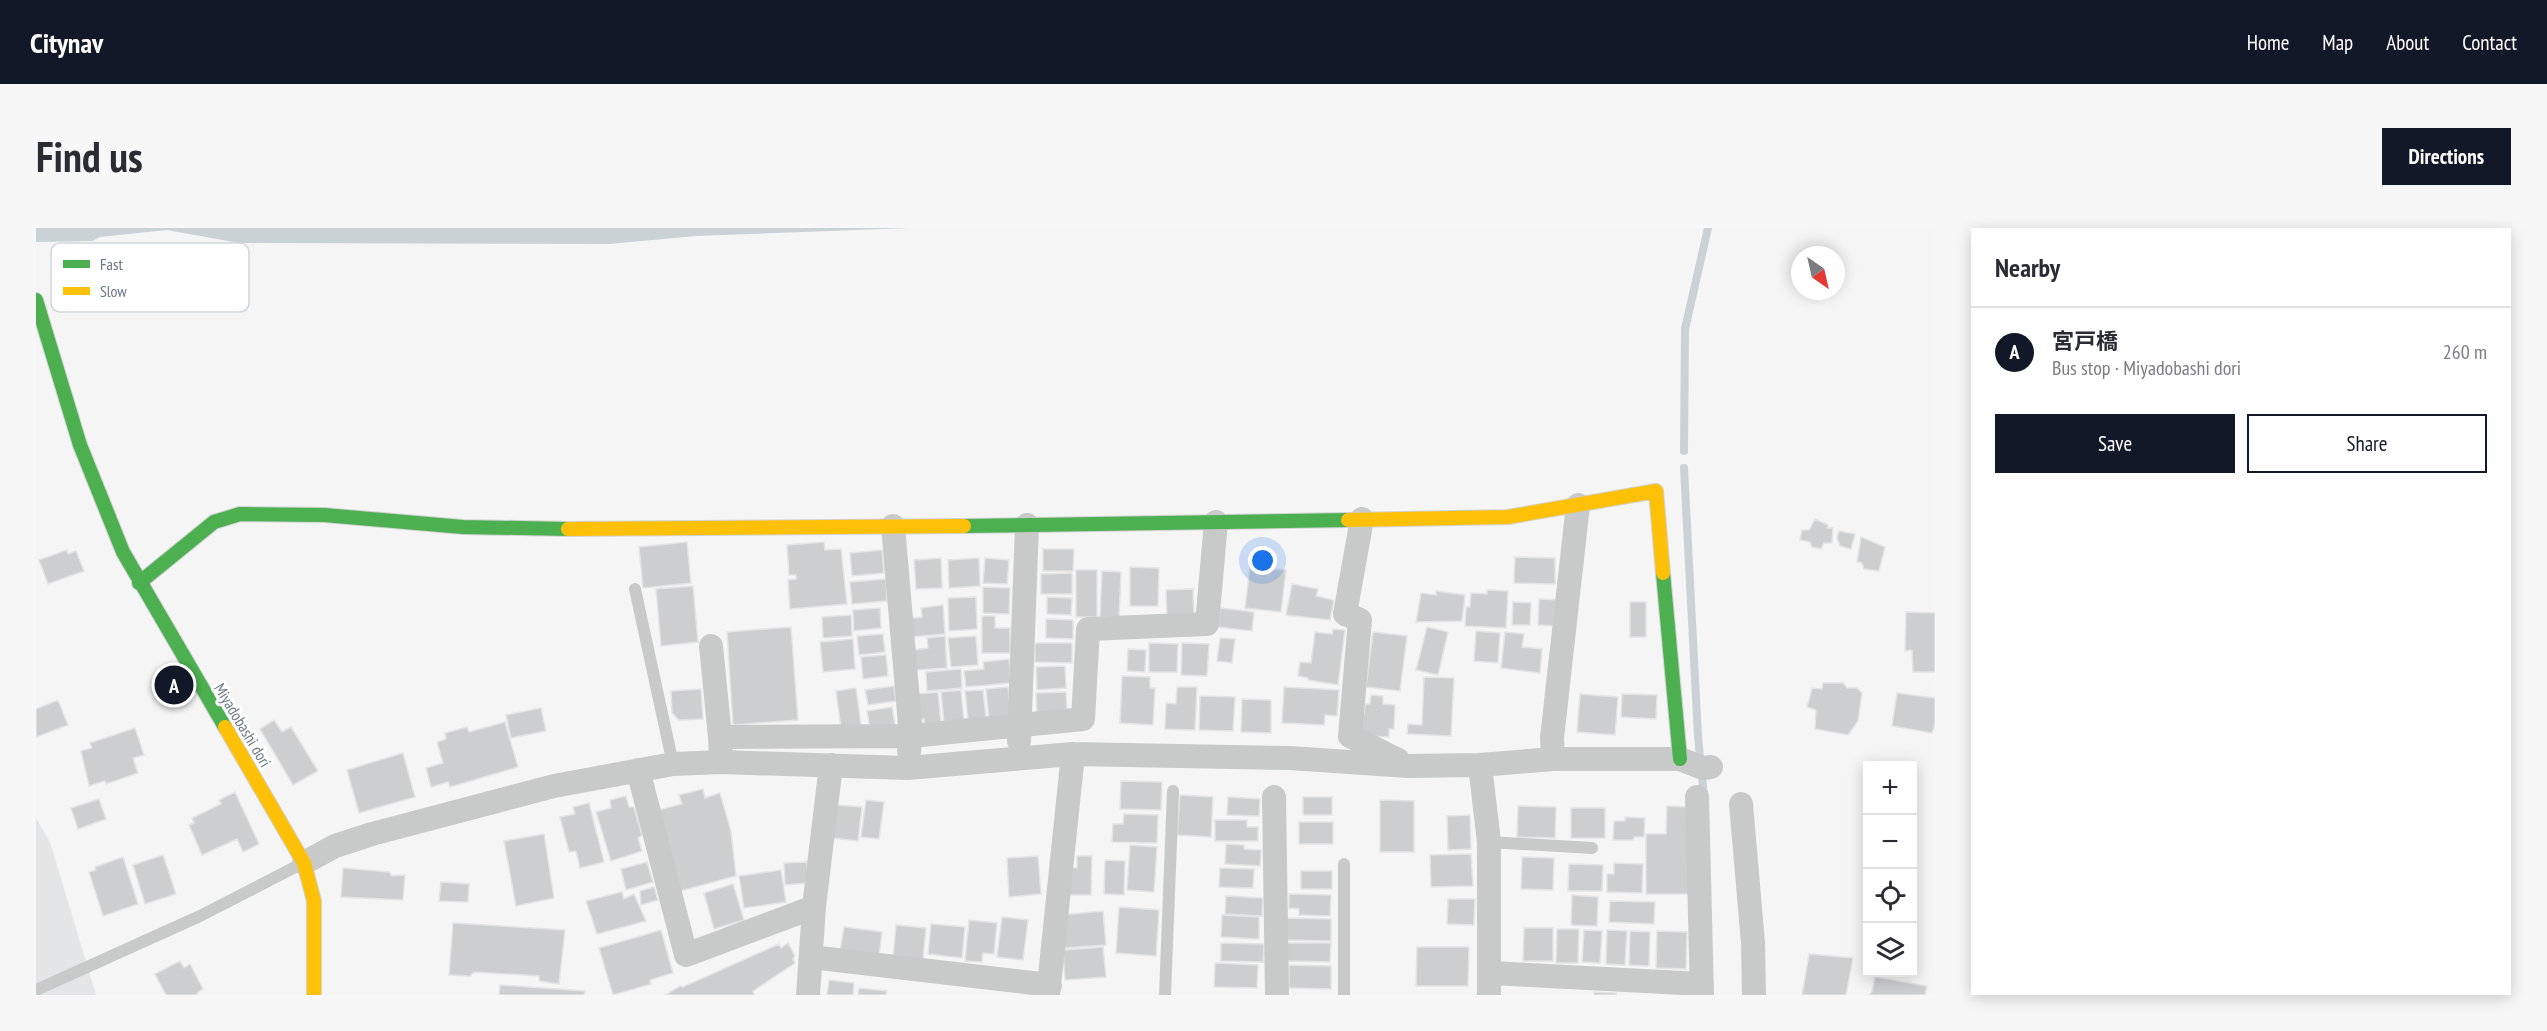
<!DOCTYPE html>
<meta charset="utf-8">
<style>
body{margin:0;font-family:"PT Sans Narrow","Noto Sans JP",sans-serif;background:#f7f7f7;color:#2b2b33}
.controls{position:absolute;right:18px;bottom:18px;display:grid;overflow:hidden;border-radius:0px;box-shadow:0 3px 15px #0003}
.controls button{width:54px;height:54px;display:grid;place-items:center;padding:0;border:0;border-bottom:2px solid #e1e1e2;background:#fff;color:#2b2b33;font:30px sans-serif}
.compass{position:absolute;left:1755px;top:18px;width:54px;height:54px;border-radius:50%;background:#fff;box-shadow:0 3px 15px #0003;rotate:146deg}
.you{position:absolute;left:1227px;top:333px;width:21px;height:21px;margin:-15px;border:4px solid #fff;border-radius:50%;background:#1a73e8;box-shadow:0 0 0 9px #1a73e833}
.badge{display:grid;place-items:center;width:39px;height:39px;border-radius:50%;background:#111827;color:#fff;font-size:20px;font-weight:700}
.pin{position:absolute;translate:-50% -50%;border:3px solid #fff;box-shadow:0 2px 6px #0006}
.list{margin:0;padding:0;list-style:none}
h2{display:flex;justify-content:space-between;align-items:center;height:78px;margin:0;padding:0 24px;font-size:26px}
h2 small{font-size:20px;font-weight:400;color:#7c7c81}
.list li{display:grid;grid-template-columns:39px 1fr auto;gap:18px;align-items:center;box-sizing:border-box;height:90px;padding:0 24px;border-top:2px solid #e1e1e2}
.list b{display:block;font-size:22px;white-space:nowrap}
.list p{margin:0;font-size:20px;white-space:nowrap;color:#7c7c81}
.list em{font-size:20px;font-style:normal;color:#7c7c81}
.actions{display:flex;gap:12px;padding:18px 24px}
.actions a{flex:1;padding:14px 0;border:2px solid #111827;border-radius:0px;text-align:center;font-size:21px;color:#111827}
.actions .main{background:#111827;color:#fff}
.icon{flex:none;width:33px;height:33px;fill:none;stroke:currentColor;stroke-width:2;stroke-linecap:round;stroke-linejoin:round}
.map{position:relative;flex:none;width:1899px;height:767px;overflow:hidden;border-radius:0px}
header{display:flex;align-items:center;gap:36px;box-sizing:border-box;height:84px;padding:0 30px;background:#111827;color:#fff}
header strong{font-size:28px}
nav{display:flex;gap:33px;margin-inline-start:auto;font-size:21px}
.intro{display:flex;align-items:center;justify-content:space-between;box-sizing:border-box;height:144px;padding:0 36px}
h1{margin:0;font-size:42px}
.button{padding:15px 27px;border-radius:0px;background:#111827;color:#fff;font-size:21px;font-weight:700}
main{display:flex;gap:36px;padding:0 36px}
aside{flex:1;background:#fff;border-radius:0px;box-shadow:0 3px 15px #0003}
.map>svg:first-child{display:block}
.built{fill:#e4e5e6}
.water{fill:#cad2d5}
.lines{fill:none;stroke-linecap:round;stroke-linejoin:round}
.stream{stroke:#cad2d5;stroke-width:8}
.building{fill:#cdcecf;stroke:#e4e4e4;stroke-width:1.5}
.fast-casing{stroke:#d1d2d3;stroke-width:16}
.slow-casing{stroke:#d1d2d3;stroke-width:16}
.lane{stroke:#c8caca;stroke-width:12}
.street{stroke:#c8caca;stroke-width:24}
.fast{stroke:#4caf50;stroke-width:14}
.slow{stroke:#ffc107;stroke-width:14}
.labels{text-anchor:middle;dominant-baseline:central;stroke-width:6;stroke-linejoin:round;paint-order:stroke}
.street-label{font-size:16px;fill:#687782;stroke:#fff}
.key{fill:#fff;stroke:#d2d6da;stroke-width:1.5}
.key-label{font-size:16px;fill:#687782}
</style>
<header>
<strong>Citynav</strong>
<nav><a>Home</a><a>Map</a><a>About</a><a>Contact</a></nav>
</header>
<div class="intro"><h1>Find us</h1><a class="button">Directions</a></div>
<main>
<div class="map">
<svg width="1899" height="767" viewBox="0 0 1899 767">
<rect width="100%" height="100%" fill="#f5f5f5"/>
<!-- built -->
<path class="built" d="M0 590 14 614 60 767H0Z"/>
<!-- water -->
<path class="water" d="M0 0H874L660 8 573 16 203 15 131 2 64 9 56 13 0 14Z"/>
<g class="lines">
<!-- stream -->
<path class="stream" d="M1648 223 1649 101 1672 0
M1648 240 1662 508 1668 569"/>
</g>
<!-- building -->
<path class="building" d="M1779 291 1792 297 1791 300H1797L1796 315H1788L1785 321 1776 319 1774 314 1764 312 1766 302H1773Z
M1803 303 1819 306 1815 321 1804 318 1801 310Z
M1825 309 1849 319 1843 343 1828 341 1826 335 1821 334Z
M651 314 655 355 607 360 603 319Z
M788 314 789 322 805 321 811 376 754 381 752 352 760 351V347H753L751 317Z
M1007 321H1038L1037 343H1007Z
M31 322 32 326 40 323 48 343 12 356 3 332Z
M846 322 848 345 816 348 814 325Z
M1479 329 1519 330V356L1478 355Z
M905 330 906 360 880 361 878 332Z
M943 330 944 358 913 360 912 332Z
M949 330 973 332 971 356 947 355Z
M1094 339 1123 340 1122 378H1094Z
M1214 339 1250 342 1245 384 1209 380Z
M1040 342H1061V389H1040Z
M1066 343 1085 344 1083 390 1064 389Z
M1036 345V366H1005V346Z
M850 351 851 373 816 376 814 354Z
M1256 356 1282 361 1280 368 1298 372 1294 392 1250 387Z
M657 358 662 414 625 418 620 361Z
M947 359 974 360 973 386 947 385Z
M1157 361 1158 391 1131 392 1130 362Z
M1451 362 1472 363 1470 400 1429 398 1430 379H1434L1435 365 1451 366Z
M1400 363 1429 367 1426 393 1380 394 1385 365 1400 367Z
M940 369 941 401 913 403 912 370Z
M1011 369 1036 370 1035 387 1011 386Z
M1503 371 1525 372 1524 398 1502 397Z
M1477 374 1495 375 1494 397H1476Z
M1594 374H1610V409H1594Z
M907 377 909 406 877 409 875 390 886 389 885 380Z
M844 380 845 400 818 403 817 382Z
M1184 380 1218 384 1216 403 1182 399Z
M1870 384 1899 385V444H1877L1876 422 1869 423Z
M815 387 816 408 787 410 786 389Z
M946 388H959V400H974V425H946Z
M1010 391 1037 392V411L1010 410Z
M755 399 762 492 697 497 691 404Z
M1391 399 1412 404 1402 447 1380 442Z
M1297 401 1309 402 1302 457 1272 452V450L1262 448 1264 434 1275 435 1279 404 1296 406Z
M1440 403 1464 405 1462 435 1438 433Z
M1337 404 1371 408 1364 463 1330 459Z
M1469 404 1488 406 1486 419 1506 421 1504 445 1465 440Z
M847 406 849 424 823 427 821 408Z
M909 408 911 440 879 442 877 422 892 420 891 410Z
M940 408 942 437 915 439 912 410Z
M1184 410 1199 411 1196 435 1181 433Z
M817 411 819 441 787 444 784 414Z
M999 415H1036V435L999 434Z
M1113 415 1142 416 1141 444H1113Z
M1146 415 1173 416 1171 448 1145 447Z
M1092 421 1110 422 1109 444 1091 443Z
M850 427 852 448 827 451 825 429Z
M973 431 975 455 930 459 928 443 948 441 947 434Z
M1029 438 1030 460 1001 462 1000 439Z
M925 441 926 460 891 463 890 444Z
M1086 448 1114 449V460H1119L1117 497 1084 495Z
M1388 449 1418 450 1415 508 1371 506 1372 496 1386 497Z
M1787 455H1807L1811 460H1821L1826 465 1822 493 1812 507 1779 501 1780 482 1771 479 1776 460 1786 461Z
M858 458 860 473 832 477 829 462Z
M972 459 975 488 953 490 950 461Z
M1141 459H1161L1159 502 1129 501 1130 475 1140 476Z
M1248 459 1303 462 1301 488 1289 487 1288 497 1246 495Z
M820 460 825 497 805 500 800 463Z
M665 461 667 491 643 492 636 485 635 463Z
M925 462 928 493 908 495 905 464Z
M947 462 950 490 932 492 929 463Z
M902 464 905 495 889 496 888 491 883 492 881 466Z
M1030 464 1031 487 1001 488 1000 465Z
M1861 465 1899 470V496L1896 505 1856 498Z
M1544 466 1582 469 1579 507 1541 504Z
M1586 466 1621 467 1620 491 1585 489Z
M1335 467 1347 468V476L1359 477 1358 501H1353V509L1332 508 1322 504V486H1328L1329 476H1334Z
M1164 468 1199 469 1197 503 1163 502Z
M1206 471 1235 472V505L1205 504Z
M22 472 32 497 0 509V481Z
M856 479 859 497 834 501 831 483Z
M505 480 510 503 475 510 470 487Z
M238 492 246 504 255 499 282 543 257 557 224 501Z
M469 494 482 539 414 559 412 554 395 559 390 540 407 535 401 514 410 511 409 505 431 499 433 504Z
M99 500 108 527 97 530 102 545 70 556 69 553 53 558 45 523 56 520 54 515Z
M367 525 379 569 323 585 311 542Z
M1085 553 1126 554 1125 582 1084 581Z
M667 561 669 570 684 565 695 604 700 648 644 663 622 582 646 576 643 567Z
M199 564 223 616 207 624 201 611 166 627 153 597 158 595 156 590 185 576 183 572Z
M1144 567 1177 569 1175 609 1141 607Z
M590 568 593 579H598L606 607 602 610 606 623 575 633 560 584 575 580 574 572Z
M1192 569 1224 571 1223 588 1191 587Z
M1267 569H1296V587H1267Z
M63 571 70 591 42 601 35 580Z
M830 572 848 574 843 611 825 609Z
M1344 572 1378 573V624H1344Z
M553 575 568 634 544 640 540 623 533 624 524 589 539 586 537 579Z
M800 577 826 579 822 613 797 610Z
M1482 578 1520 579 1519 610 1481 609Z
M1631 578 1653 579V666H1610V606H1630Z
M1535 580H1569V610H1535Z
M1088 586 1122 587 1121 615 1076 614 1077 596H1087Z
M1434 587 1435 621 1412 622 1411 588Z
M1589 589 1609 590 1608 609H1598L1597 612H1577L1578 593H1589Z
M1179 592H1211V599H1222V613H1179Z
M1263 594H1297V616H1263Z
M508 606 518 670 480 678 468 613Z
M1190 616 1208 617V621L1225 622 1224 638 1189 636Z
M1094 617 1121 619 1118 664 1091 662Z
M1435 626 1437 658 1395 659 1394 627Z
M127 627 140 666 109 676 97 637Z
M1002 628 1005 666 973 669 971 630Z
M1041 628H1056L1055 667H1031V639L1041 640Z
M87 629 102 676 67 688 53 644 60 642 59 639Z
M1486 629 1518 630 1517 662 1485 661Z
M1069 632 1089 633 1088 667 1068 666Z
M611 634 617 654 590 662 585 641Z
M771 634 772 655 749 657 748 635Z
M1578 635 1607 636 1606 665 1571 664V646H1578Z
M1533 636 1567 637 1566 663H1532Z
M307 640 353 644 356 648 369 647 367 672 305 669Z
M1184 640 1218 641 1217 660 1183 659Z
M745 642 750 674 708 680 703 648Z
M1265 643H1296V661H1265Z
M405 654 433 656 432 674 403 673Z
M697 656 708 692 678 701 668 665Z
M618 659 622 672 605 677 604 663Z
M586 664 588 671 598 666 610 693 561 706 550 673Z
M1253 666 1295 667 1294 688 1263 687V681L1253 680Z
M1536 667 1562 669 1561 698 1535 697Z
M1190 668 1227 670 1226 688 1189 686Z
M1412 671H1439L1438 697 1411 696Z
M1574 673 1619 674 1618 696 1573 694Z
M1083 679 1123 682 1120 728 1080 725Z
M1067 683 1070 717 1028 720 1025 687Z
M1186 687 1223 689V711L1185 709Z
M966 689 992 692 987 732 961 729Z
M1250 690 1295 691V713L1250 712Z
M933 692 961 695 958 726 947 725 946 734 929 733Z
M417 695 529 702 523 756 503 753V748L438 744 434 748 413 747Z
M895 696 929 699 926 730 892 726Z
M860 697 890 700 887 732 857 729Z
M808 699 846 704 843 728 804 723Z
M1488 700H1517V733H1487Z
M1521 701H1543L1542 735H1520Z
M625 702 637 745 614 752 615 756 577 767 563 720Z
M1548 702 1566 703 1564 735 1546 734Z
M1571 702 1591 703 1589 737 1570 736Z
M1594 703 1614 704 1613 738 1593 737Z
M1621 703 1651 704 1650 741 1620 740Z
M752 715 759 728 757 731 759 735 717 763 718 767H629L644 758 647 759 743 716 745 720Z
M1185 715 1228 716 1227 734 1185 733Z
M1249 715H1295L1294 734 1249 733Z
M1067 719 1070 749 1029 752 1027 722Z
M1381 719H1433L1432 758H1380Z
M1773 726 1817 730 1810 767H1766Z
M144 733 148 740 154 736 167 761 161 765 162 767H130L119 746Z
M1179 735 1222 737 1221 760 1178 759Z
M1253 737 1295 738V761L1253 760Z
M1839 749 1891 758 1889 767H1833L1836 764Z
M793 752 818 755 817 767H791Z
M464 757 549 763 548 767H463Z
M823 760 851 763 850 767H822Z
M1558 764 1580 765V767H1558Z"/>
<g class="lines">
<!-- fast casing -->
<g class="fast-casing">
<path id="fast" d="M0 72 44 217 87 324 189 499
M928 298 1312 292
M1627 345 1644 531
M103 355 178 294 204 286 288 287 427 299 532 301"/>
</g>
<!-- slow casing -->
<g class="slow-casing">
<path id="slow" d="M1312 292 1472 289 1620 263 1627 345
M532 301 928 298
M189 499 268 635 278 673V767"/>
</g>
<!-- lane -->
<path class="lane" d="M599 361 637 536
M1453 614 1556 620
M0 762 164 688 267 635
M1129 767 1137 563
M1308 767V636"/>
<!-- street -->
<path class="street" d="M1326 291 1309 386 1324 392 1314 508 1362 532
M857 298 875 508 873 523
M675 418 684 509
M983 513 991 297
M1517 531 1516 510 1542 277
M685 534 684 509 875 508 1047 491 1052 401 1171 396 1180 294
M1444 537 1453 614V767
M602 542 650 727 778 679
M1238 569 1241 767
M1661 569 1666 767
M1705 576 1717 715 1718 767
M268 635 299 618 336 606 518 558 637 536 685 534 871 540 1037 526 1254 530 1372 538 1444 537 1517 531H1644L1667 540 1675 539
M775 729 1014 757
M1455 745 1666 756
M772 767 778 679 795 537
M1012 767 1037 526"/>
<!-- fast -->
<use href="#fast" class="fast"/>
<!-- slow -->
<use href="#slow" class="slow"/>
</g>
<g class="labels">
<!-- street labels -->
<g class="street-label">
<text transform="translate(207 497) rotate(59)">Miyadobashi dori</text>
</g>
</g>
<!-- legend -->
<rect x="15" y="15" width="198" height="69" rx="9" class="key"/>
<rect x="27" y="32" width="27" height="8" fill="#4caf50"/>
<rect x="27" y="59" width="27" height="8" fill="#ffc107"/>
<g class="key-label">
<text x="64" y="42">Fast</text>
<text x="64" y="69">Slow</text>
</g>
</svg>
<div class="controls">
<button>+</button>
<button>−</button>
<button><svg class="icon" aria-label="locate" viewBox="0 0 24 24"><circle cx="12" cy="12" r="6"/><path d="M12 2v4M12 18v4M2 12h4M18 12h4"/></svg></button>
<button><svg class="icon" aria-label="layers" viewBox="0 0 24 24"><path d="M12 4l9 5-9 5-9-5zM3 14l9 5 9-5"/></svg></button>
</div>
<svg class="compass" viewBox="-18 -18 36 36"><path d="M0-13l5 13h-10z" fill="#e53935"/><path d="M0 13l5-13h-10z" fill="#7c7c81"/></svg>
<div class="you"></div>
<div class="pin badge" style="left:138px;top:457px">A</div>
</div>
<aside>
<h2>Nearby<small></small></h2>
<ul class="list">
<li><span class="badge">A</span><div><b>宮戸橋</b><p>Bus stop · Miyadobashi dori</p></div><em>260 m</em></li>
</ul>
<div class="actions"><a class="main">Save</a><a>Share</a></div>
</aside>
</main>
